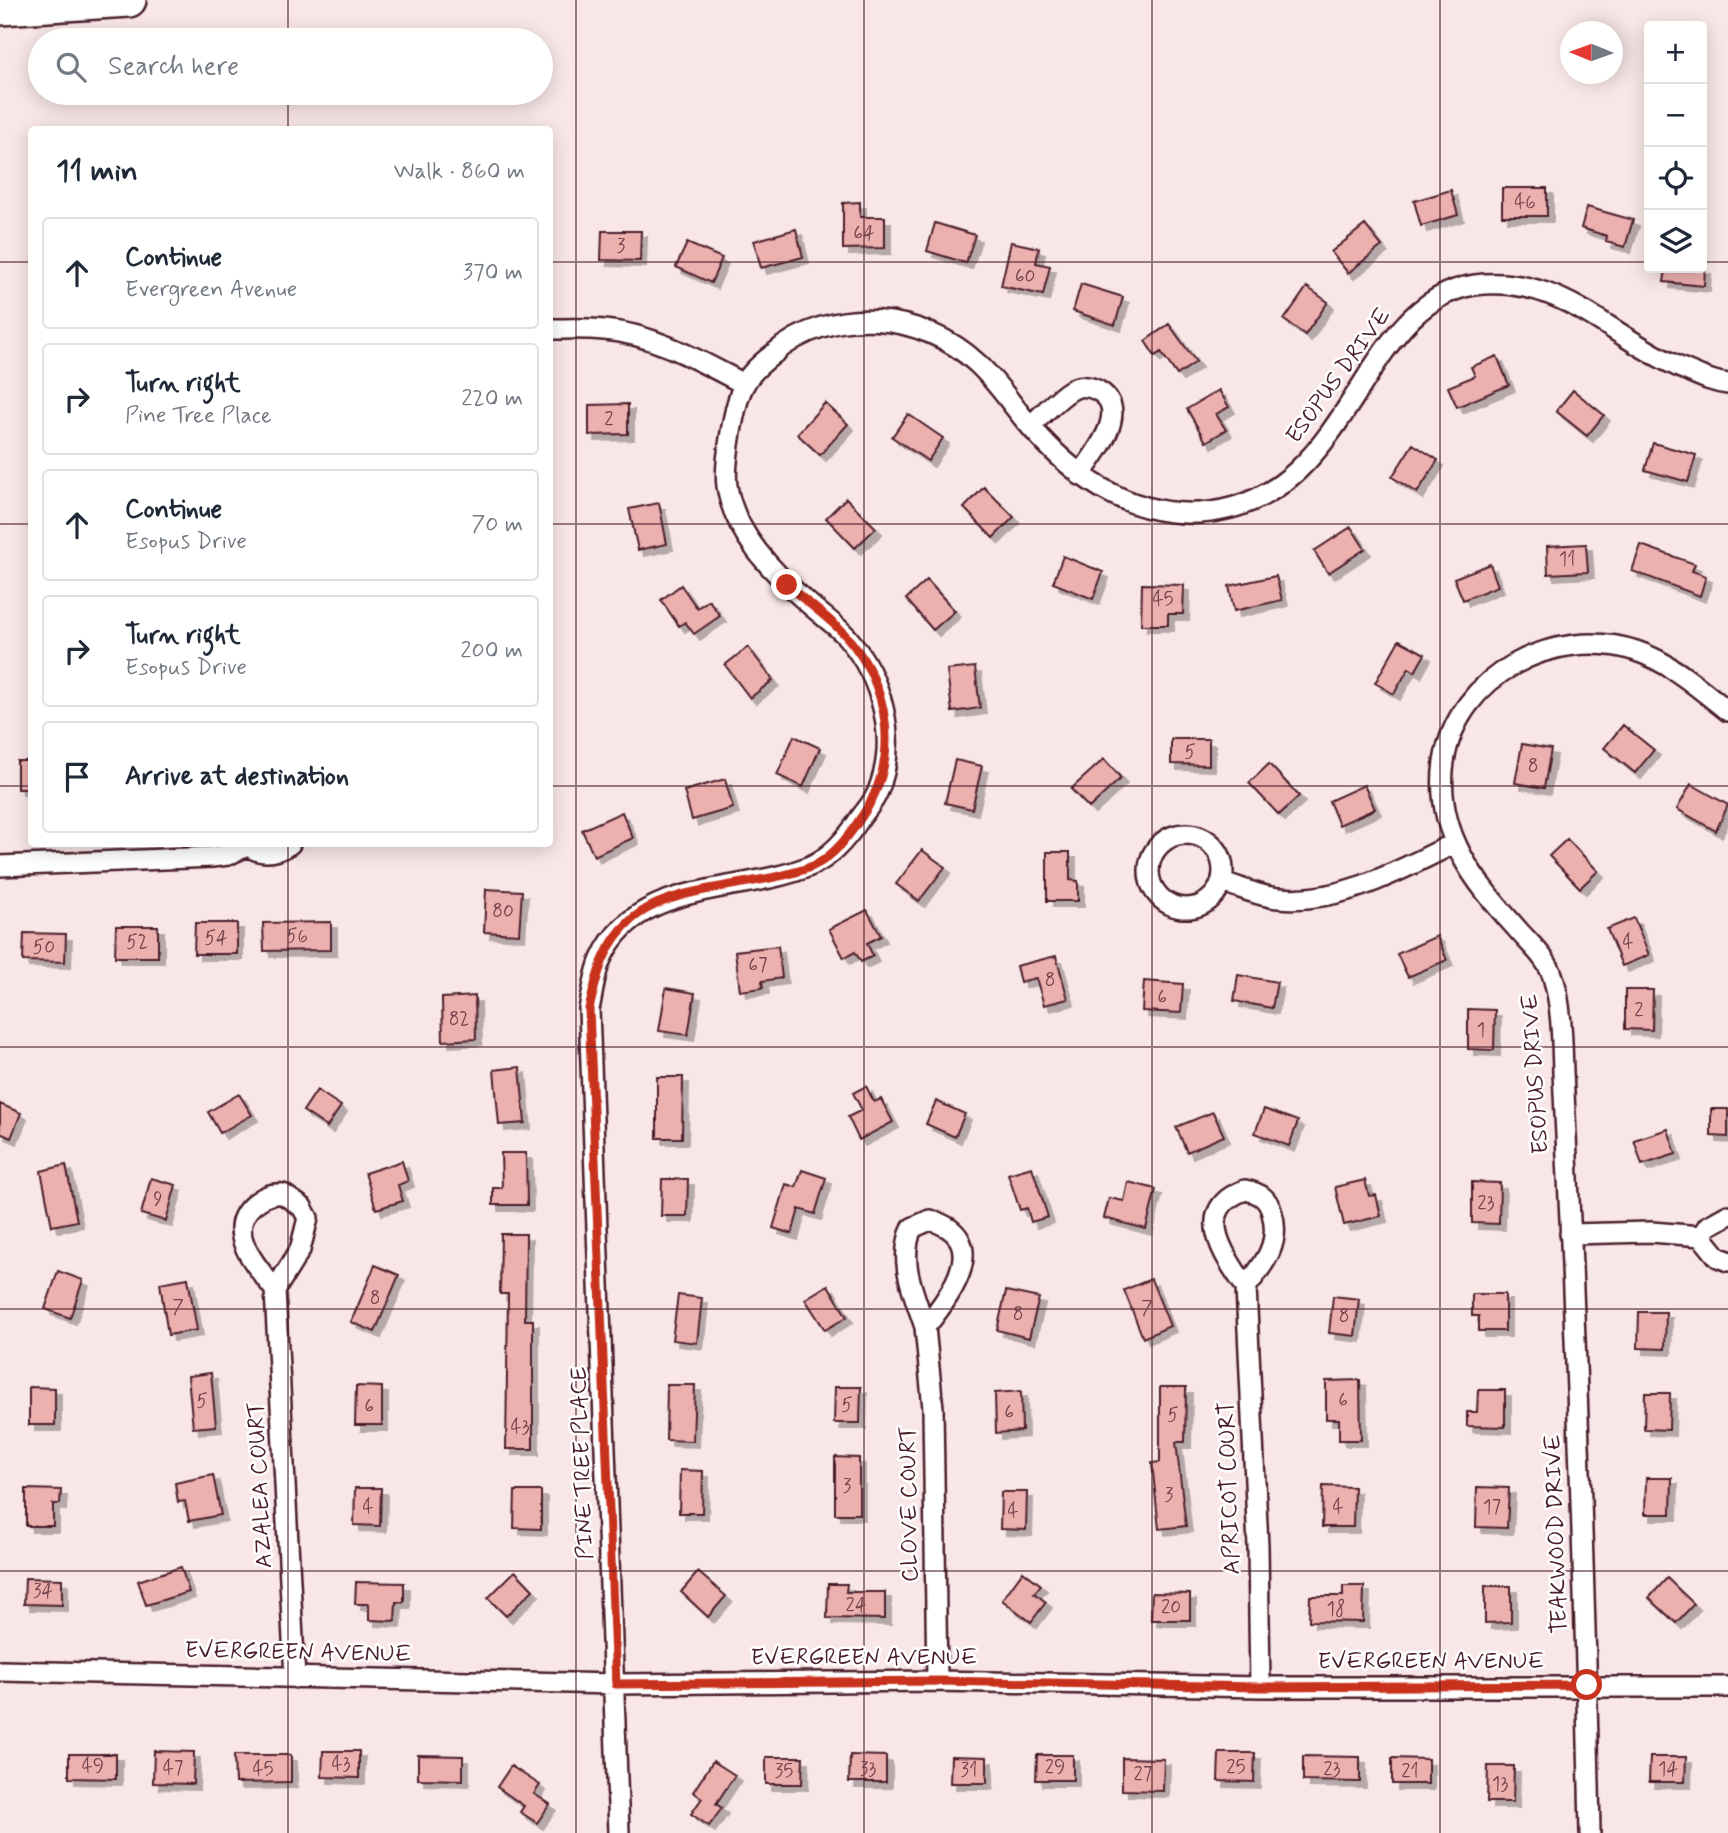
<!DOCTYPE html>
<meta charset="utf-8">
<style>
body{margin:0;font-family:Mynerve,sans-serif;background:#f2f2f3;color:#1f2937}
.controls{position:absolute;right:21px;top:21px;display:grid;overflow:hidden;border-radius:7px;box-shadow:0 4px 18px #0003}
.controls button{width:63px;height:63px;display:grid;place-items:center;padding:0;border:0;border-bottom:2px solid #e0e1e3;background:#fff;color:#1f2937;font:35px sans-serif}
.compass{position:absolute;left:1560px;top:21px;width:63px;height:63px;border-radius:50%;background:#fff;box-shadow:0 4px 18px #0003;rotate:271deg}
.stop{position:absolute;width:21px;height:21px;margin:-16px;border:5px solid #c8321e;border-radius:50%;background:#fff}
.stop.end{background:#c8321e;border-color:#fff;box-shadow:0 2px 7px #0008}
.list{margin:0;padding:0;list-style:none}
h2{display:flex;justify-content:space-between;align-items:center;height:91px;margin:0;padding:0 28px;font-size:30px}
h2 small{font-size:23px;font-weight:400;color:#747a83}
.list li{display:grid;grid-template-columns:46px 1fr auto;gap:21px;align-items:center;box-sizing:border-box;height:112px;margin:0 14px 14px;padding:0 14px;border:2px solid #e0e1e3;border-radius:7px}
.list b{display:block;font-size:26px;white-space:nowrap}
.list p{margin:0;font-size:23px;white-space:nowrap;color:#747a83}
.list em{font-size:23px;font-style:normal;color:#747a83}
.icon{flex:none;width:38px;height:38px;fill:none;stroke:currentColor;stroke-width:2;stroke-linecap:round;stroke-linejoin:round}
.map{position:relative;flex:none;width:1728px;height:1833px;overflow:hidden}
.search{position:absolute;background:#fff;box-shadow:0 4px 18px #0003;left:28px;top:28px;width:525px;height:77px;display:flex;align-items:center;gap:18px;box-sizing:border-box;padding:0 24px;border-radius:38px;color:#747a83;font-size:26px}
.panel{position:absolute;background:#fff;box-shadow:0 4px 18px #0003;left:28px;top:126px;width:525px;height:721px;border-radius:7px}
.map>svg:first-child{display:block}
.building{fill:#ecb0af;stroke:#4a1f2b;stroke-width:2;filter:url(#shadow)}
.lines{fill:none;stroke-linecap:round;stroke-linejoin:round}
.minor-casing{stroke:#4a1f2b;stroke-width:24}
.motorway-casing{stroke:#4a1f2b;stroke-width:38}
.minor{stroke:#fff;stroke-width:19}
.motorway{stroke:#fff;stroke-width:33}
.route{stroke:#c8321e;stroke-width:9}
.grid{fill:none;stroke:#4a1f2b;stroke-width:2;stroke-opacity:0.55}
.labels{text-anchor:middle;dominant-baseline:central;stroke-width:5;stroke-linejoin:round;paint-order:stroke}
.number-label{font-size:19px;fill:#72434c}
.street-label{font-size:23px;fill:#4a1f2b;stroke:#fff}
</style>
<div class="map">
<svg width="1728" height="1833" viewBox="0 0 1728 1833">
<defs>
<filter id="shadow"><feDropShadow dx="6" dy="6" stdDeviation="0" flood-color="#0004"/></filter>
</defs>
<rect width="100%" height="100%" fill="#f9e7e7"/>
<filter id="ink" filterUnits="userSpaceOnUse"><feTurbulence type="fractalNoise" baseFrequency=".0143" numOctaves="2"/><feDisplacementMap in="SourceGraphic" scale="14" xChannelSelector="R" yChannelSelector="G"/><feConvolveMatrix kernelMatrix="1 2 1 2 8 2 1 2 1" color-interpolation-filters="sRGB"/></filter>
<g filter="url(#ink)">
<!-- building -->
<path class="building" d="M1502 188H1547V216H1502Z
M1451 190 1458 215 1421 226 1414 201Z
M860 202V217H885V248L843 249V203Z
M1587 207 1633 220 1625 247 1606 242 1607 236 1581 228Z
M935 223 975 235 966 263 927 251Z
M1365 225 1382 246 1348 273 1331 252Z
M796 229 803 257 761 268 754 241Z
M602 231H641L640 261 601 260Z
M1011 242 1039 248 1036 263 1050 266 1043 295 1001 286Z
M687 243 722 258 711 283 676 267Z
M1666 268H1705L1704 286 1664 282Z
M1081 284 1123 297 1115 325 1073 311Z
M1307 287 1328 302 1305 335 1284 320Z
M1169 324 1196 362 1177 375 1161 352 1155 356 1145 341Z
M1497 356 1509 385 1457 407 1448 387 1475 376 1471 367Z
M1219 390 1229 407 1216 414 1226 430 1206 442 1187 409Z
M1573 390 1604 415 1587 436 1556 411Z
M825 403 848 424 820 455 797 434Z
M628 404V434L589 435V405Z
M908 414 943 438 928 461 892 437Z
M1653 443 1696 455 1688 482 1645 470Z
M1413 444 1438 460 1417 493 1392 477Z
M984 487 1014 517 993 538 964 508Z
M846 498 876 528 855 548 826 518Z
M659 503 667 544 638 550 629 509Z
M1351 527 1365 549 1328 573 1314 551Z
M1586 544 1588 572 1548 574 1547 546Z
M1641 545 1695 564 1692 571 1706 576 1700 596 1632 571Z
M1063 556 1103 572 1093 599 1053 583Z
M1490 564 1498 586 1463 600 1454 578Z
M1276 576 1282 600 1234 611 1229 586Z
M927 580 955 611 933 630 906 599Z
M1142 584 1184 585 1183 614H1168V625H1141Z
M681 585 697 608 709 600 720 616 694 634 685 622 679 626 661 600Z
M1399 640 1425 654 1415 672 1409 668 1394 694 1375 683Z
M748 647 773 680 750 698 725 665Z
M975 667 980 708 952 712 947 670Z
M1623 725 1654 750 1635 773 1604 748Z
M794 736 820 748 803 787 777 775Z
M1171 739H1209V765L1171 764Z
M1522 744 1551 749 1544 788 1515 783Z
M1104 759 1121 778 1089 808 1071 789Z
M955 760 982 766 972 809 945 803Z
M17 761H32V789H17Z
M1269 764 1299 796 1279 815 1249 783Z
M725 779 733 808 692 820 684 791Z
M1691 784 1728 805 1716 831 1677 809Z
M1364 785 1375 809 1339 825 1329 801Z
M622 812 633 838 594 856 582 830Z
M1567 839 1598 871 1580 888 1549 856Z
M922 850 945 867 919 901 896 884Z
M1047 852H1070V880L1078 881V901H1047Z
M486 889 522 891 519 934 484 932Z
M867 910 881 936 867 943 873 956 861 962 855 952 844 958 829 929Z
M1634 918 1649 955 1622 966 1607 929Z
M331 922V950L264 951 263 923Z
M195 923H237V954H194Z
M116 926H158V957H115Z
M24 933 66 934 65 962 23 961Z
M1437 936 1447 960 1408 977 1397 954Z
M778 946 782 978 762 981 763 988 740 991 735 951Z
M1056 956 1068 999 1044 1005 1036 978 1020 982 1016 966Z
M1238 975 1277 982 1272 1008 1234 1001Z
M1144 981 1183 984 1181 1013 1142 1011Z
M666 988 695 993 688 1035 659 1031Z
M1625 990H1653L1652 1030 1625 1029Z
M475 996 476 1039 443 1041 442 998Z
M1468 1009 1495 1010 1494 1050 1468 1049Z
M520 1067 525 1123 499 1125 494 1070Z
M657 1077H683L682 1138H657Z
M866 1086 874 1102 881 1099 893 1122 859 1140 848 1117 862 1110 853 1093Z
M317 1090 341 1106 327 1127 303 1111Z
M239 1094 252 1115 220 1133 208 1112Z
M936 1101 965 1114 955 1137 926 1124Z
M0 1104 21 1113 11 1138 0 1133Z
M1264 1109 1298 1121 1289 1146 1255 1133Z
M1711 1109H1728V1137L1711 1136Z
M1213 1112 1224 1136 1187 1152 1176 1127Z
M1668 1129 1676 1154 1642 1165 1634 1140Z
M501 1153H526L527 1205H493V1188H502Z
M402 1161 408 1181 398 1185 403 1201 376 1209 365 1173Z
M66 1165 77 1221 52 1226 41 1171Z
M1032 1167 1048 1217 1031 1222 1027 1208 1020 1210 1008 1174Z
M802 1170 826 1178 815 1214 799 1209 792 1234 773 1228 786 1184 796 1187Z
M151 1178 176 1185 166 1221 141 1214Z
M662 1179H688L687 1216H661Z
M1365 1180 1369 1196 1376 1195 1381 1216 1344 1225 1335 1187Z
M1128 1182 1156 1189 1146 1229 1104 1218 1109 1198 1124 1201Z
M1472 1182 1500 1183 1499 1224 1472 1223Z
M501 1234H526L525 1320H533V1449H506L508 1294H500Z
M375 1265 399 1275 375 1332 351 1322Z
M58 1271 83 1280 70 1318 45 1309Z
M188 1278 197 1330 168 1335 160 1283Z
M1151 1279 1170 1326 1143 1338 1124 1290Z
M828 1285 847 1317 825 1330 805 1299Z
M1006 1291 1039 1298 1029 1338 997 1330Z
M1472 1294H1505V1331H1479V1316H1472Z
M678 1295 702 1298 697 1343 672 1340Z
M1333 1296 1359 1299 1355 1336 1329 1333Z
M1639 1312H1666L1665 1349 1638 1348Z
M211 1373 216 1426 193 1428 188 1376Z
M1360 1380 1361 1440H1339V1419H1326V1381Z
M667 1385H695L693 1441 666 1440Z
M356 1386 382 1387V1425H355Z
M29 1387 55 1388V1425H29Z
M835 1387H861L860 1423H834Z
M1160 1387H1186L1185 1442H1176L1186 1526 1159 1529 1152 1463 1160 1462Z
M1478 1390H1505V1427L1467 1426V1412H1477Z
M1021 1391 1022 1431 996 1433 995 1393Z
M1645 1393H1670L1669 1430 1644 1429Z
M835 1457 859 1458V1514H835Z
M680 1470 703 1471 702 1513H679Z
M213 1475 221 1515 189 1521 185 1501 178 1502 175 1483Z
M1646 1478H1672L1671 1514H1645Z
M1323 1486 1354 1487 1353 1527H1322Z
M1477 1487 1509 1488 1507 1528 1476 1527Z
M355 1488H381L380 1526 354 1525Z
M26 1489 61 1490 60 1504H53V1526H26Z
M515 1491H541V1529L514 1528Z
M1001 1492H1027L1026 1530 1000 1529Z
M181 1567 189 1592 146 1605 138 1581Z
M515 1571 533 1590 506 1616 488 1598Z
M1023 1571 1041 1585 1034 1593 1046 1602 1031 1622 1002 1600Z
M698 1572 726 1596 708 1617 681 1592Z
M25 1578 62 1579V1605L24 1604Z
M1667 1578 1694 1604 1676 1623 1649 1598Z
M356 1582 404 1583V1602H396L395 1621 369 1620V1604H355Z
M828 1584H847L846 1592H885V1619L827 1618Z
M1343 1586H1364L1363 1622 1309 1621 1310 1596H1343Z
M1485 1586H1511V1622L1485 1623Z
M1152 1593 1190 1594V1620H1151Z
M154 1751 194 1752 193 1784 153 1783Z
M323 1751H359V1778L322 1777Z
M1219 1753H1255L1254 1782 1218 1781Z
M69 1754H116V1779L69 1778Z
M234 1755H291V1782L235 1783Z
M418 1755 463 1756V1780L418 1779Z
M850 1755 886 1756V1782H849Z
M1037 1755H1073V1780H1036Z
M951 1756 987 1757V1783H950Z
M1303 1756 1360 1757V1782L1303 1781Z
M766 1757H803L802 1784H766Z
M1650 1757H1686L1685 1782H1649Z
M1122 1758 1164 1759 1163 1791 1122 1790Z
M1392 1758 1428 1759V1784H1392Z
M713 1761 735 1775 716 1804 722 1808 709 1826 691 1814 702 1798 693 1792Z
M511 1766 540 1785 534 1794 550 1804 537 1823 520 1812 524 1806 497 1787Z
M1488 1766H1514L1513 1802H1487Z"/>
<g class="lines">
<!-- minor casing -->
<g class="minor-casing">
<path id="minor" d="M550 329C567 329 586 328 604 330 654 334 700 361 744 384
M1030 426C1043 415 1056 399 1071 390 1079 385 1089 386 1097 390 1133 409 1094 455 1080 475
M1149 871a37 37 0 1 1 74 0a37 37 0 1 1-74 0Z
M245 844C260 855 275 854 290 844
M0 866 212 857 228 855 247 846
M1222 882C1240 887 1260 897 1279 898 1340 904 1401 870 1453 844
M1245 1190C1260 1193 1268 1198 1272 1213 1281 1244 1264 1264 1246 1287 1223 1255 1192 1209 1245 1190Z
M283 1194 302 1207 308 1218 300 1250 275 1290C257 1266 223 1232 253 1205 263 1197 270 1193 283 1194Z
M1728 1215 1708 1226 1701 1236 1718 1257 1728 1261
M930 1220C994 1238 950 1297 925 1327 914 1293 898 1262 912 1228Z
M1570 1234 1651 1232 1701 1236
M1246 1287 1258 1546 1260 1687
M275 1290 295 1678
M925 1327 933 1408 937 1681
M0 1671 616 1684 937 1681 1260 1687H1728
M619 1833 589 1009C593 993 594 974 601 959 637 878 741 895 810 866 832 857 848 837 861 817 867 809 875 800 878 791 899 739 882 678 847 637 836 625 820 614 808 603 773 573 734 533 727 486 724 465 734 403 744 385 749 374 763 362 772 355 831 303 923 312 978 364 996 381 1010 402 1025 420 1070 474 1125 516 1199 513 1359 504 1356 292 1484 284 1565 279 1611 337 1679 367 1696 374 1710 382 1728 384
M1590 1833C1586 1629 1579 1424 1570 1220 1568 1171 1565 1122 1563 1072 1562 1042 1562 1006 1553 977 1547 958 1531 945 1518 930 1474 881 1434 832 1444 762 1457 675 1555 625 1636 651 1670 662 1700 689 1728 711"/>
</g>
<!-- motorway casing -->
<g class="motorway-casing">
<path id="motorway" d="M0 8 129 0"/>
</g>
<!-- minor -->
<use href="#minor" class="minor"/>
<!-- motorway -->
<use href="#motorway" class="motorway"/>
</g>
</g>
<g class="lines" filter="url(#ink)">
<!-- route -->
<path class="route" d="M787 585C806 602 830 618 847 637 890 687 900 758 864 813 851 833 835 856 813 866 760 888 672 883 631 920 603 945 597 975 589 1009L616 1684 937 1681 1260 1687 1587 1685"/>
</g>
<!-- grid -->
<path class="grid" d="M288 0V40M576 0V1833M864 0V1833M1152 0V1833M1440 0V1833M288 93V130M0 262H32M550 262H1649M1702 262H1728M0 524H32M550 524H1728M0 786H32M550 786H1728M288 844V1833M0 1047H1728M0 1309H1728M0 1571H1728"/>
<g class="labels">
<!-- number labels -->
<g class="number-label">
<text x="1525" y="202">46</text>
<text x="864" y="233">64</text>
<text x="621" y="246">3</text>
<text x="1025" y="276">60</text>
<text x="609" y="419">2</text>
<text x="1567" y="559">11</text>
<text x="1163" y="599">45</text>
<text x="1190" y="752">5</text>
<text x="1533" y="766">8</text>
<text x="503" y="911">80</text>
<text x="297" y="936">56</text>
<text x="216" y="938">54</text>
<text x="137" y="942">52</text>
<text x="1628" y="942">4</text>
<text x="44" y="947">50</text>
<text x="758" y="965">67</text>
<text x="1050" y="980">8</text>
<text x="1162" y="997">6</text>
<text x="1639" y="1010">2</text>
<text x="459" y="1019">82</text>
<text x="1481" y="1030">1</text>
<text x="158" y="1199">9</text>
<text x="1486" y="1203">23</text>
<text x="375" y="1298">8</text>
<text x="178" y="1307">7</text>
<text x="1147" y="1308">7</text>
<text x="1018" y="1314">8</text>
<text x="1344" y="1316">8</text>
<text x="1343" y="1400">6</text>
<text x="202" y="1401">5</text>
<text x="847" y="1405">5</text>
<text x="369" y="1406">6</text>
<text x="1009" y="1412">6</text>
<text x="1173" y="1415">5</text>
<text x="520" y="1427">43</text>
<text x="847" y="1486">3</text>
<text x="1169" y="1495">3</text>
<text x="368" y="1507">4</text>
<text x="1338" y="1507">4</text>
<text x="1492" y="1507">17</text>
<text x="1013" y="1511">4</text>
<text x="43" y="1591">34</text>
<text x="856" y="1605">24</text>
<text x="1171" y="1607">20</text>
<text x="1336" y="1609">18</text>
<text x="341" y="1764">43</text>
<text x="93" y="1766">49</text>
<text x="1055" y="1767">29</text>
<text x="1236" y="1767">25</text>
<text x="173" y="1768">47</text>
<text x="263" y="1769">45</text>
<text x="868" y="1769">33</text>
<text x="1332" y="1769">23</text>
<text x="1668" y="1769">14</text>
<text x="969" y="1770">31</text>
<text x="784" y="1771">35</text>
<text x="1410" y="1771">21</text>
<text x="1143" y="1774">27</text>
<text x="1500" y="1784">13</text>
</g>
<!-- street labels -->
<g class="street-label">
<text transform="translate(1339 376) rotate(-54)">ESOPUS DRIVE</text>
<text transform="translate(1536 1074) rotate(-94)">ESOPUS DRIVE</text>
<text transform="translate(583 1463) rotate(-92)">PINE TREE PLACE</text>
<text transform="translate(261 1485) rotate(-93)">AZALEA COURT</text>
<text transform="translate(1230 1488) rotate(-92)">APRICOT COURT</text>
<text transform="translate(910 1504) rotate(-91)">CLOVE COURT</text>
<text transform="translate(1557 1534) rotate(-92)">TEAKWOOD DRIVE</text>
<text transform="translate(298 1653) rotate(1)">EVERGREEN AVENUE</text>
<text x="864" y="1658">EVERGREEN AVENUE</text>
<text x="1431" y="1662">EVERGREEN AVENUE</text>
</g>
</g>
</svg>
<div class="controls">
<button>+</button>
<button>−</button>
<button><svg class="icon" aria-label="locate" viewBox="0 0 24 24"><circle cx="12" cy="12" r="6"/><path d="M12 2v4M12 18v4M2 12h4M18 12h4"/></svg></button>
<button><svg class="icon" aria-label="layers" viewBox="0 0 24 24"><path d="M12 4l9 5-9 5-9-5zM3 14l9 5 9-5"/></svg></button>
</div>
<svg class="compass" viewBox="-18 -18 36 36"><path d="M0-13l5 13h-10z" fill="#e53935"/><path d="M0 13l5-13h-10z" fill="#747a83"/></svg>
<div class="stop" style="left:1587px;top:1685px"></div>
<div class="stop end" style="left:787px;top:585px"></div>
<div class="search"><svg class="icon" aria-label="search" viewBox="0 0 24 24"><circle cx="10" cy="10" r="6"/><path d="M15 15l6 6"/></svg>Search here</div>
<section class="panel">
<h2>11 min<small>Walk · 860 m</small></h2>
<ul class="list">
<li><svg class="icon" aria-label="ahead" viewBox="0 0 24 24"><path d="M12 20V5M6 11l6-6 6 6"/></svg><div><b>Continue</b><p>Evergreen Avenue</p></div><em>370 m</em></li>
<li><svg class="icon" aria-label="right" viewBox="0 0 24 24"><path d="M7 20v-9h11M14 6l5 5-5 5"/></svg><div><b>Turn right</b><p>Pine Tree Place</p></div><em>220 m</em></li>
<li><svg class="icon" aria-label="ahead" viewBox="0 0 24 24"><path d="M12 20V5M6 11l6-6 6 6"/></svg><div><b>Continue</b><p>Esopus Drive</p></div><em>70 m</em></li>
<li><svg class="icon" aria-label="right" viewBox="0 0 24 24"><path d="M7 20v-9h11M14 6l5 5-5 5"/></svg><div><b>Turn right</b><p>Esopus Drive</p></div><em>200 m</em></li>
<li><svg class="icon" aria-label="arrive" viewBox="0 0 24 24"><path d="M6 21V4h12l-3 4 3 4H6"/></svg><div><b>Arrive at destination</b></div></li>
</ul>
</section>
</div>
